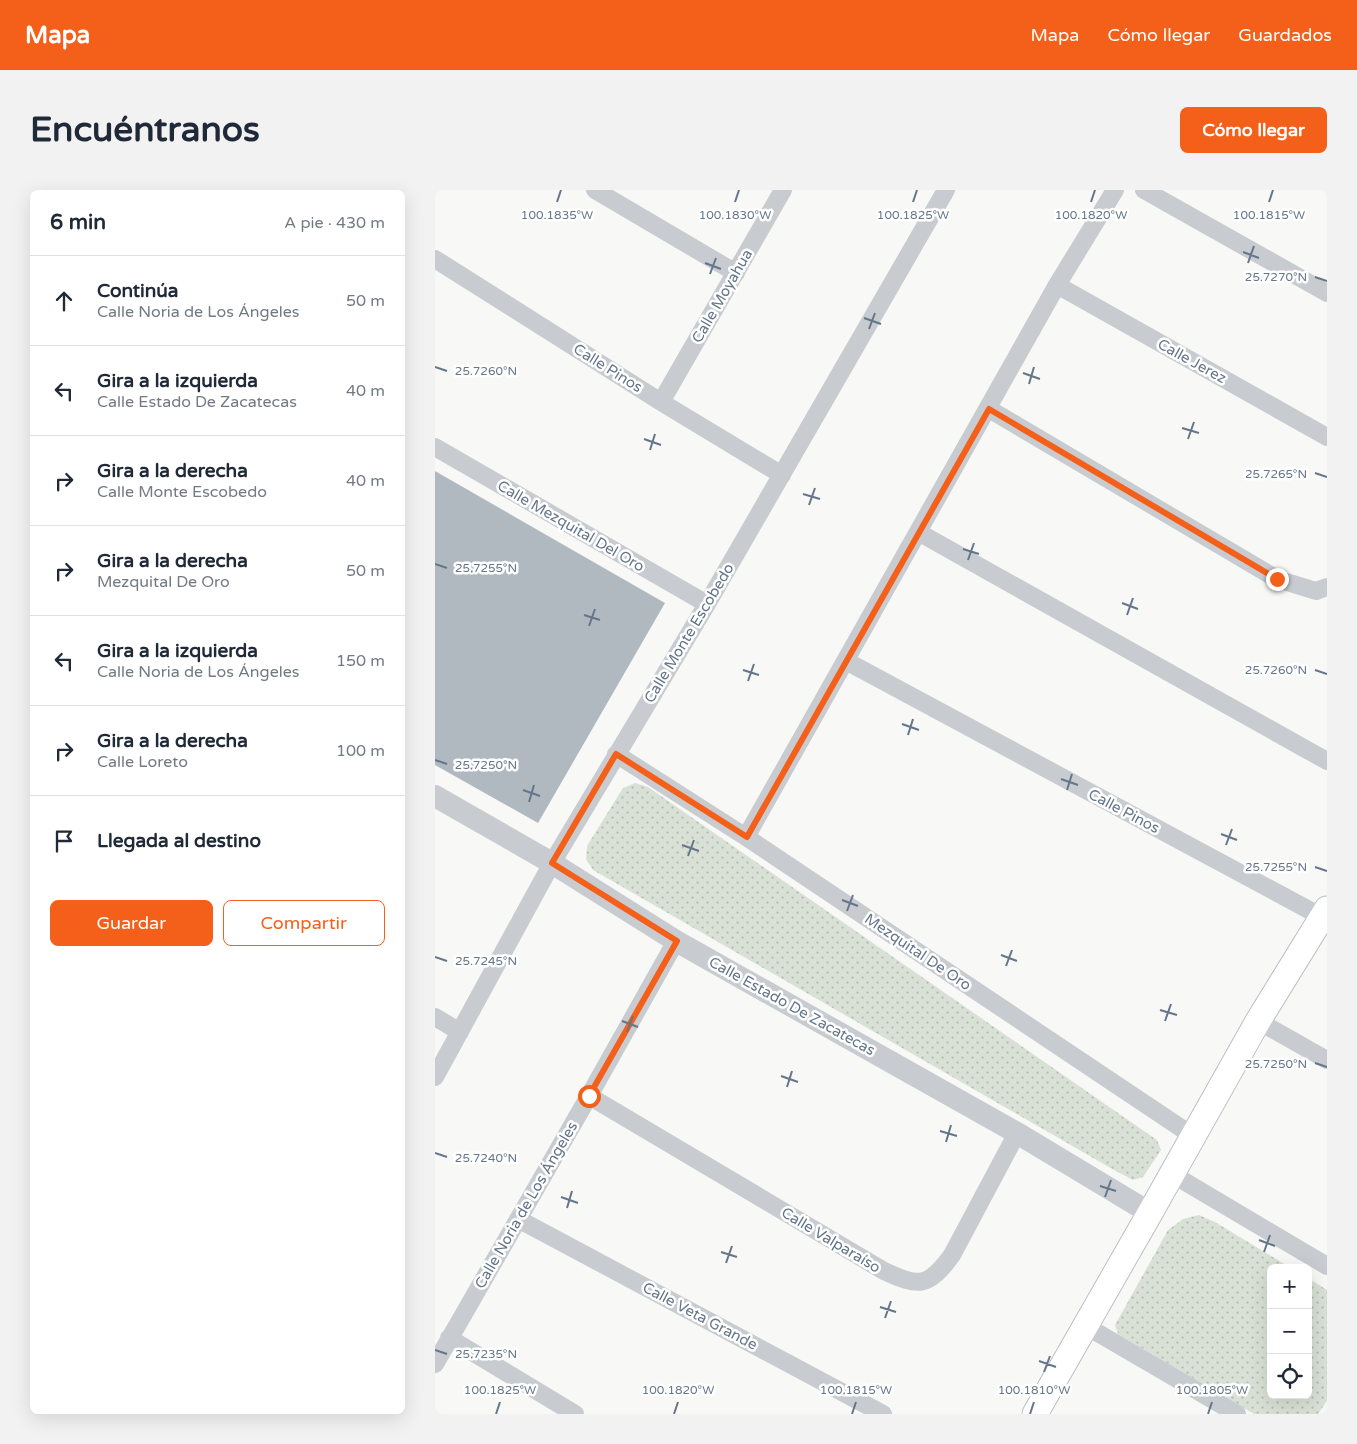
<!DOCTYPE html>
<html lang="es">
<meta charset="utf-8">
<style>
body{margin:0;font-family:"Varela Round",sans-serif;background:#f2f2f3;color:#1f2937}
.controls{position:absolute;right:15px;bottom:15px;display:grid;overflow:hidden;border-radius:8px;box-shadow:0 5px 20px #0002}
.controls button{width:45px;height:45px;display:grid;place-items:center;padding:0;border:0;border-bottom:1px solid #e0e1e3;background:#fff;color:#1f2937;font:25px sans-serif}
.stop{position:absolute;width:15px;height:15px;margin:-11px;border:4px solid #f4601a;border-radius:50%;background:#fff}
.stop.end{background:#f4601a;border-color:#fff;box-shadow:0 1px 5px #0008}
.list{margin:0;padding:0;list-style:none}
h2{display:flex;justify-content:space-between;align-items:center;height:65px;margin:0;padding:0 20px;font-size:21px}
h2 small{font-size:16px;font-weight:400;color:#747a83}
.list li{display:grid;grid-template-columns:32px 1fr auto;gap:15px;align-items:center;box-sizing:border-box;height:90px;padding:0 20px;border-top:1px solid #e0e1e3}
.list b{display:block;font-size:19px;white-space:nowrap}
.list p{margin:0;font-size:16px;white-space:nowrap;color:#747a83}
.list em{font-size:16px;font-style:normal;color:#747a83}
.actions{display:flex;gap:10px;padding:15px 20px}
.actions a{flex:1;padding:11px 0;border:1px solid #f4601a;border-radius:8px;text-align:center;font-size:18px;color:#f4601a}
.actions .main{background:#f4601a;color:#fff}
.icon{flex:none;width:28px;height:28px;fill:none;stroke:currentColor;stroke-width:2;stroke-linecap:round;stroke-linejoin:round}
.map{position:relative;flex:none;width:892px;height:1224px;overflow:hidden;border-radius:8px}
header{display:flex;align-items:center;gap:30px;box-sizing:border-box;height:70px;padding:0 25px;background:#f4601a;color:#fff}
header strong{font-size:24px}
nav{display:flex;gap:28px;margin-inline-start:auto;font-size:18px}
.intro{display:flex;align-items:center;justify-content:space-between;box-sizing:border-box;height:120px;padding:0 30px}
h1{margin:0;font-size:35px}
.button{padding:12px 22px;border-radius:8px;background:#f4601a;color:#fff;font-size:18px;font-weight:700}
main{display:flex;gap:30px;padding:0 30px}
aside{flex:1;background:#fff;border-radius:8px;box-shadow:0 5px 20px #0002}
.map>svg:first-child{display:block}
.park{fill:url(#park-dots)}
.building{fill:#b1b9c0}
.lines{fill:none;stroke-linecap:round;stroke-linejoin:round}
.secondary-casing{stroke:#babfc4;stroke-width:27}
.minor{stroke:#c8ccd0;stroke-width:18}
.tertiary{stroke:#c8ccd0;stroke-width:22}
.secondary{stroke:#fff;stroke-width:25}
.route{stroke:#f4601a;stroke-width:6}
.ticks{fill:none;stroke:#65768a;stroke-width:2}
.labels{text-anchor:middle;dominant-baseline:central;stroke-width:5;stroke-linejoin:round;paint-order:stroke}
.street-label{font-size:15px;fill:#65768a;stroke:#fff}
.ticks-label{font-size:12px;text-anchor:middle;fill:#65768a;stroke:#fff;stroke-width:5;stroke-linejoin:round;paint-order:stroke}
</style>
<header>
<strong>Mapa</strong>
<nav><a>Mapa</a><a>Cómo llegar</a><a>Guardados</a></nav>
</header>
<div class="intro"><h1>Encuéntranos</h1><a class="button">Cómo llegar</a></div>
<main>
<aside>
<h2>6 min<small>A pie · 430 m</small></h2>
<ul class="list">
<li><svg class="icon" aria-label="ahead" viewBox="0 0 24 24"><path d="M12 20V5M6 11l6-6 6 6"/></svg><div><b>Continúa</b><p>Calle Noria de Los Ángeles</p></div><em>50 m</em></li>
<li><svg class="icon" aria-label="left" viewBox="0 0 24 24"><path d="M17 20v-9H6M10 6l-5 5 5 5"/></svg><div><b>Gira a la izquierda</b><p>Calle Estado De Zacatecas</p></div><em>40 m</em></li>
<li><svg class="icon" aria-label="right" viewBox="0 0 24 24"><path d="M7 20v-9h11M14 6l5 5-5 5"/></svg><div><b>Gira a la derecha</b><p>Calle Monte Escobedo</p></div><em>40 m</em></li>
<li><svg class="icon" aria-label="right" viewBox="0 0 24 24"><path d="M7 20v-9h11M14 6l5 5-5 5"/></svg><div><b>Gira a la derecha</b><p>Mezquital De Oro</p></div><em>50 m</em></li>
<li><svg class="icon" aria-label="left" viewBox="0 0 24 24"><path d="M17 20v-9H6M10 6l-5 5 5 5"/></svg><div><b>Gira a la izquierda</b><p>Calle Noria de Los Ángeles</p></div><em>150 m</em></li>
<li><svg class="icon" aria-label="right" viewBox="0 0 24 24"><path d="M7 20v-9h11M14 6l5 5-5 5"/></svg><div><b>Gira a la derecha</b><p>Calle Loreto</p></div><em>100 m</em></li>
<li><svg class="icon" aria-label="arrive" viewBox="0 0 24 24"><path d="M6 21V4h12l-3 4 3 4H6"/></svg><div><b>Llegada al destino</b></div></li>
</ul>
<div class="actions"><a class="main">Guardar</a><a>Compartir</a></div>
</aside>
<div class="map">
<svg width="892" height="1224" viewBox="0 0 892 1224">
<defs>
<pattern id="park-dots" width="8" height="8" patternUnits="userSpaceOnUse" patternTransform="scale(1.25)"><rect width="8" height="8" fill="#d9e1d6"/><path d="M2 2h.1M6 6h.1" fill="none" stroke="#b4bbb3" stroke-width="1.8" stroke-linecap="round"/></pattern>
</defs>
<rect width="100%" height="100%" fill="#f8f9f6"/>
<!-- park -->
<path class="park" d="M200 593 213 597 722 950 726 960 708 987 698 990 679 980 158 680 151 669 152 656 188 598Z
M764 1025 780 1032 856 1078H836V1205H873V1088L892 1100V1211L883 1224H819L683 1144 680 1135 733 1040 748 1029Z"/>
<!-- building -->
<path class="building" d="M0 281 230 413 103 633 0 575Z"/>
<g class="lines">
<!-- secondary casing -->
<g class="secondary-casing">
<path id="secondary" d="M600 1224 715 1023 823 831 892 719"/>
</g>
<!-- minor -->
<path class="minor" d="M160 0 301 83
M709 0 892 103
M0 69 226 212 347 285
M622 95 892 247
M226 212 348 0
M554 219 842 389 881 401 892 397
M0 257 272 414
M483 342 892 571
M411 471 887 727
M181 564 311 647 758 946
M311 647 622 95 680 0
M0 827 25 842
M823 831 892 870
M0 887 117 673 272 414 511 0
M154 906 449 1081C484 1097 493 1098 517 1065L582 943
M737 984 892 1076
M83 1029 448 1224
M651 1136 802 1224
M14 1148 140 1224
M0 1174 154 906 241 751"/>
<!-- tertiary -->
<path class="tertiary" d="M0 606 117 673 241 751 582 943 715 1023"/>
<!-- secondary -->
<use href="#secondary" class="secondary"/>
</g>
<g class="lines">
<!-- route -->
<path class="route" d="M154 906 242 751 117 673 181 564 312 647 554 219 842 389"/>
</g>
<!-- ticks -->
<path class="ticks" d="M122 12 126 0M300 12 304 0M478 12 482 0M656 12 660 0M834 12 838 0M808 62 824 68M270 73 286 79M813 73 819 56M275 84 281 68M880 87 892 91M429 128 446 134M434 139 440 123M0 177 12 181M588 183 605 189M594 194 599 177M747 238 764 243M209 249 226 255M753 249 759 232M215 260 220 244M880 283 892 287M368 304 385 309M374 315 380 298M528 359 544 364M533 370 539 353M0 374 12 378M687 413 703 419M149 425 165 430M692 425 698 408M154 436 160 419M308 480 324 485M880 480 892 484M313 491 319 474M467 534 484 540M473 545 478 529M0 570 12 574M626 589 643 595M88 600 105 606M632 600 637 584M94 612 99 595M786 644 802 650M247 655 264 661M791 655 797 639M253 666 259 650M880 677 892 681M407 710 423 716M412 721 418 705M566 765 582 771M0 767 12 771M571 776 577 760M725 820 742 825M187 831 203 837M730 831 736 814M192 842 198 826M880 873 892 877M346 886 363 892M352 897 357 881M505 941 522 946M511 952 516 935M0 963 12 967M665 996 681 1001M126 1007 143 1013M670 1007 676 990M132 1018 137 1001M824 1050 840 1056M286 1062 302 1067M829 1062 835 1045M291 1073 297 1056M445 1117 461 1122M450 1128 456 1111M0 1160 12 1164M604 1171 621 1177M609 1182 615 1166M61 1224 65 1212M239 1224 243 1212M417 1224 421 1212M595 1224 599 1212M773 1224 777 1212"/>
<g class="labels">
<!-- street labels -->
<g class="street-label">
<text transform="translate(287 106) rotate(-60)">Calle Moyahua</text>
<text transform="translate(757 171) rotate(29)">Calle Jerez</text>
<text transform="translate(173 178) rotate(32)">Calle Pinos</text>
<text transform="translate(136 336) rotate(30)">Calle Mezquital Del Oro</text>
<text transform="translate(254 443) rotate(-59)">Calle Monte Escobedo</text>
<text transform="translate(689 621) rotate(28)">Calle Pinos</text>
<text transform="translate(483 762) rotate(34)">Mezquital De Oro</text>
<text transform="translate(357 816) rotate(29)">Calle Estado De Zacatecas</text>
<text transform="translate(91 1015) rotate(-60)">Calle Noria de Los Ángeles</text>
<text transform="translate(396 1050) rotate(31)">Calle Valparaíso</text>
<text transform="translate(265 1126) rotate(28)">Calle Veta Grande</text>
</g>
</g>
<g class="ticks-label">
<text x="122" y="29">100.1835°W</text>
<text x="300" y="29">100.1830°W</text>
<text x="478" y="29">100.1825°W</text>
<text x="656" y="29">100.1820°W</text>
<text x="834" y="29">100.1815°W</text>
<text x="841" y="91">25.7270°N</text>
<text x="51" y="185">25.7260°N</text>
<text x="841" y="288">25.7265°N</text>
<text x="51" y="382">25.7255°N</text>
<text x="841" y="484">25.7260°N</text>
<text x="51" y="579">25.7250°N</text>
<text x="841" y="681">25.7255°N</text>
<text x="51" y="775">25.7245°N</text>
<text x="841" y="878">25.7250°N</text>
<text x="51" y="972">25.7240°N</text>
<text x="51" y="1168">25.7235°N</text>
<text x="65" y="1204">100.1825°W</text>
<text x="243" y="1204">100.1820°W</text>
<text x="421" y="1204">100.1815°W</text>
<text x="599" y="1204">100.1810°W</text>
<text x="777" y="1204">100.1805°W</text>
</g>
</svg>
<div class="controls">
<button>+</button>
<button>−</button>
<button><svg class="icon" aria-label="locate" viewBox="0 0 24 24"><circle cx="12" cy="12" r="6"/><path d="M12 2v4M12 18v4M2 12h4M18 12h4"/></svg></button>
</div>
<div class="stop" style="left:154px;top:906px"></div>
<div class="stop end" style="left:842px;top:389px"></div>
</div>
</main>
